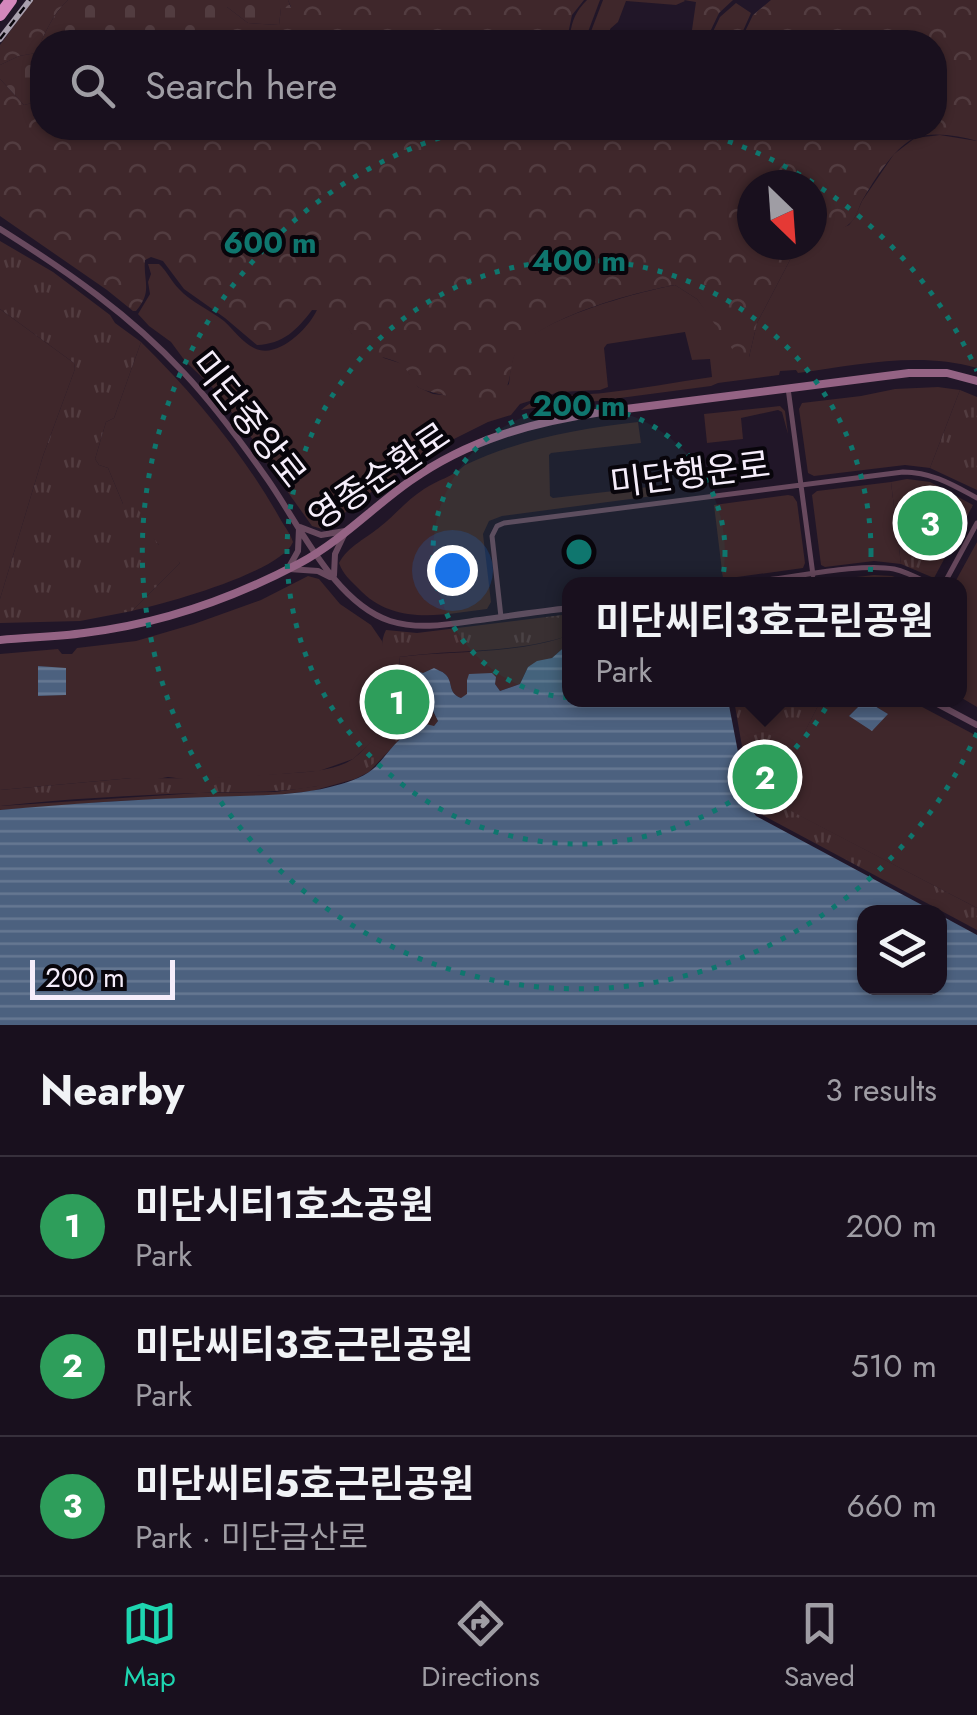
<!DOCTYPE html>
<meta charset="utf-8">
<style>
body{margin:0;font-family:Jost,"Noto Sans KR",sans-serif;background:#261e2b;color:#f1f3f6}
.controls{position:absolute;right:30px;bottom:30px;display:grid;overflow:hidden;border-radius:20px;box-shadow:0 2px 8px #0004}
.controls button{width:90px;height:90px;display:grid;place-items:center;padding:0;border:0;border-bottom:2px solid #37303c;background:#19101e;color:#f1f3f6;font:50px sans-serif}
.compass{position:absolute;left:737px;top:170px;width:90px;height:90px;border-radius:50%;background:#19101e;box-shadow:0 2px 8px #0004;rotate:155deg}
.scale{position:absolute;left:30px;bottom:25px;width:145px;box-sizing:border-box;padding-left:10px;border:5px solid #f5edfa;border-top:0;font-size:28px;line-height:35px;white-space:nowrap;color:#f5edfa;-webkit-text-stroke:8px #08050b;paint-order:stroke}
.you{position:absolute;left:452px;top:570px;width:35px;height:35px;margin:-25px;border:8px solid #fff;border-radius:50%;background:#1a73e8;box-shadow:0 0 0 15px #1a73e833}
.badge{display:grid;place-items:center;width:65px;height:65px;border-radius:50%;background:#1ed5b0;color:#fff;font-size:32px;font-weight:700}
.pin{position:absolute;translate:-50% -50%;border:5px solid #fff;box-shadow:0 2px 10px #0006}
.popup{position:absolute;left:562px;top:577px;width:405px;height:130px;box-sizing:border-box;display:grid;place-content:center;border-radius:20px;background:#19101e;filter:drop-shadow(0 2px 8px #0005);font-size:32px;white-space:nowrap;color:#9f9da4}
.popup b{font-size:38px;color:#f1f3f6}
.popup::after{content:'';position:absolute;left:50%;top:100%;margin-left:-20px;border:20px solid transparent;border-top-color:#19101e}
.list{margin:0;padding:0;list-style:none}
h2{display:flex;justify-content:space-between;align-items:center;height:130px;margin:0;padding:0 40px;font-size:42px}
h2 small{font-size:32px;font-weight:400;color:#9f9da4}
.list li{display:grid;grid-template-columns:65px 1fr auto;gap:30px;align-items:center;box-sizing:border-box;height:140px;padding:0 40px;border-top:2px solid #37303c}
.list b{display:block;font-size:38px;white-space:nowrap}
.list p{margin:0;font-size:32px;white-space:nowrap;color:#9f9da4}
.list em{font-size:32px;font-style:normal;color:#9f9da4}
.icon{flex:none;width:55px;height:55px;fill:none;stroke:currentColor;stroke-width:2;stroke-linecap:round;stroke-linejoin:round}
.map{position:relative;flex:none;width:977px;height:1025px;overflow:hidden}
.search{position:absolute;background:#19101e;box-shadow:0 2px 8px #0004;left:30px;right:30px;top:30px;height:110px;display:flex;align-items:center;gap:25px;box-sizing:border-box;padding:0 35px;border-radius:40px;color:#9f9da4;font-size:38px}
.sheet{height:550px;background:#19101e}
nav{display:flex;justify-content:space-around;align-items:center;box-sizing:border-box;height:140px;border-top:2px solid #37303c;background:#19101e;font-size:28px;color:#9f9da4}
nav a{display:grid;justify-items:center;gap:5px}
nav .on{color:#1ed5b0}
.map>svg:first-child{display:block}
.green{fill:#3f272b}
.forest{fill:url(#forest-crowns)}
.cemetery{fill:url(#cemetery-stones)}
.park{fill:url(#park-tufts)}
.water{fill:url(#water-rules)}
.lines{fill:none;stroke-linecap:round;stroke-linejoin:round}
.minor{stroke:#68495e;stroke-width:5}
.tertiary{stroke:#68495e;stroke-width:6}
.secondary{stroke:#946384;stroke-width:8}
.motorway{stroke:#d487bc;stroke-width:12}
.rail-casing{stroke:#a89fad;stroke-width:6}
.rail{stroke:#08050b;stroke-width:2.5;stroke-dasharray:8;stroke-linecap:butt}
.ring{fill:none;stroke:#0f766e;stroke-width:5;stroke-dasharray:5 10}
.labels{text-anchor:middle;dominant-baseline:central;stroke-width:8;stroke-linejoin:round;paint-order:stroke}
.street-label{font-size:35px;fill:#f5edfa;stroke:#08050b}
.centre{fill:#0f766e;stroke:#08050b;stroke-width:5}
.ring-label{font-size:30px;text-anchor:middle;font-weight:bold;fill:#0f766e;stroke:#08050b;stroke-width:8;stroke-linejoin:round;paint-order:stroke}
</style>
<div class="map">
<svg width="977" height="1025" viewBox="0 0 977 1025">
<defs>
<pattern id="forest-crowns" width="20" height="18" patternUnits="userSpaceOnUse" patternTransform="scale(2.5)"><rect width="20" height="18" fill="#3f272b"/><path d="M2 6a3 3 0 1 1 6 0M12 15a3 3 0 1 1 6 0" fill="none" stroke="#523c40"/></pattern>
<pattern id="cemetery-stones" width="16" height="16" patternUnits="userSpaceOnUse" patternTransform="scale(2.5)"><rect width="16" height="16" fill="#3f272b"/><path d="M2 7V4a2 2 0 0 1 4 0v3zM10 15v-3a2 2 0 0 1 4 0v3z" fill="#523c40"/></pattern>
<pattern id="park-tufts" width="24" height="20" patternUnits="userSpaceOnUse" patternTransform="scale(2.5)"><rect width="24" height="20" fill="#3f272b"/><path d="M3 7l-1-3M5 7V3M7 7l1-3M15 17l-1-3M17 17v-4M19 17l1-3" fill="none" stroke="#523c40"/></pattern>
<pattern id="water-rules" width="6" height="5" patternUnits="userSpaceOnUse" patternTransform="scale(2.5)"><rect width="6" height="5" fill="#4c617f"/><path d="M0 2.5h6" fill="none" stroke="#667892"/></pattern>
</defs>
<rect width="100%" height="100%" fill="#211628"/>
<!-- green -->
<path class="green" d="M587 0H600L588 32 581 42H569L567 37 570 35C572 20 576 11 587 0Z
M603 0H684L685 1 676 5 626 1 618 22 610 29 612 38 643 42H594L589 38 590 34Z
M940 135 977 141V368C919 351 857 365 798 373L796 370 780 371 779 375 718 383 711 386 567 405 558 404 521 410C540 392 578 396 603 393 640 389 676 382 712 377L710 359 692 360 685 332 607 344 604 348 608 387 600 390 559 392 520 404 511 415 488 422 428 452 360 500 332 524 322 529 312 526 257 449 254 441 212 387 185 361 171 342 149 326 138 314 150 294 148 282 151 274 148 264H159C167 271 171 281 179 289 191 302 210 310 224 321 234 330 242 342 254 348 277 360 308 329 317 310H328L342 317 352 334 384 358 403 364 418 387 433 394 453 396 484 402 509 384C510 374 511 362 515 353 533 319 639 292 675 285L697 299 717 325 749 357 757 323 792 256 808 245H812V242L823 235 849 225 855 217 862 201 894 154 915 138Z
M0 309 74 363 75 369 43 456 0 599Z
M141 342C193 393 242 452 278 515 283 525 290 532 293 542 281 572 165 604 132 611L180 563 159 545 123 504 108 468 99 465 95 459 106 422 114 418Z
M938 387 960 390 930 468 905 465 814 476 808 473 799 409 802 403 861 396 895 389Z
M780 406 785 411 788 434 782 412 778 410 741 418 743 439 707 443 704 414Z
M638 422 641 443 551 453 549 455 550 496 553 498 657 486 659 487 661 495 502 516 489 521 483 534 491 602 487 609C441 615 393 626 358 588 350 580 343 574 339 563 348 546 367 538 381 526 396 514 407 500 424 489 437 480 453 477 465 465 521 439 577 429 638 422Z
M891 482 901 564 874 561 825 567 821 565 812 495 817 491Z
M788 495 793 496 797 502 805 563 803 568 723 579 714 505Z
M977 542V707L960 697V584H954Z
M308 576 319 579 340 604 371 625 382 641 390 712 388 724 383 732 353 759 319 771 245 777 184 779 168 777 152 780 132 778 0 790V654L58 649 62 654H72L77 648 136 641 194 624 261 600Z
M570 635V642L552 658 528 667 520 684 500 691 495 684 467 680V695L461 698C447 693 454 682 445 674 442 671 437 670 434 668L423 673C411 710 426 695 438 721L434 726 404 735 369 772 355 779 312 791 274 795 118 801 0 810V806L198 793 275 792 317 786 401 735 405 708 399 657C456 650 516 655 570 635Z
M821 700H865L849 716 887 714 867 700H909L977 736V908L769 800Z"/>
<!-- forest -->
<path class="forest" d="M33 0H68C52 15 45 33 36 53L19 56 0 65V45Z
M288 0H584L572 15 568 34 553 42H222V7H227L248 23 279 25 281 8 291 7Z
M684 0H733L719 13 709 34 699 36 692 30 696 2Z
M771 0H977V141C960 136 932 131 914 138 893 149 875 179 863 199 859 205 858 214 853 220 845 231 824 234 812 242V185H752V245H808L792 256 757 323 749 357 745 362 740 360 697 299 675 285C632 293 549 315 519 348 505 364 518 398 485 402 477 403 423 392 418 387 410 380 409 368 399 363 388 357 373 357 364 348 340 327 351 311 312 310 297 330 283 344 257 345L225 318 184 289 163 261 151 257 145 260C143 282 153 291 136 311H133L107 290 0 216V79L24 105 36 102 42 108V128H934V42H740L753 15Z
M736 3 751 13 738 42H708L720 17Z"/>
<!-- cemetery -->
<path class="cemetery" d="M68 0H288L291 8H281L279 25 248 23 227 7H222V42H42V108L36 102 24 105 0 79V65L19 56 36 53C45 33 52 15 68 0Z"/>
<!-- park -->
<path class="park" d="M0 241 53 272 110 315 115 323 141 342 114 418 106 422 95 459 99 465 108 468 123 504H133L146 519V528L159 545 164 544 180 563 132 611 80 621 0 623V599L43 456 75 369 74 363 0 309Z
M960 390 977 397V490L930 468Z
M907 479 930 482 973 505 934 578 901 564 891 482Z
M874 575 892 576 913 584H796Z
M570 614V635C515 654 456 649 399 657 400 680 412 711 402 733 395 748 366 772 350 777 302 795 250 791 199 793 132 795 66 799 0 806V790L132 778C186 779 239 777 293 773 312 772 329 770 346 763 356 758 362 751 370 743 378 736 386 732 389 720 396 693 373 654 386 630L417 633Z
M734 700H821L770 800 977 908V930L757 812 752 804Z"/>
<!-- water -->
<path class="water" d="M570 642V700H728L748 804 756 816 935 912H864V988H940V915L977 935V1025H0V810C69 804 138 799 208 797 249 795 290 797 330 787 345 783 361 779 373 769 386 758 395 738 411 733L415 726 422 723 434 726 438 721 433 711 420 702 417 692 408 688 407 681 409 674 417 671 423 673 434 668C437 670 442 671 445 674 454 682 447 693 461 698L467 694V680L469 674 492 673 496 677 495 684 500 691 520 684 528 667 537 661 552 658Z
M38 666 66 668V695L38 696Z
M865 700 888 714 872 731 849 716Z"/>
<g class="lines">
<!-- minor -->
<path class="minor" d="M788 388 813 575
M767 580C801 576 862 563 894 569 907 572 918 578 930 584
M944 584 977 523
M501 617 492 536 497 526 504 523 903 472C932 472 953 485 977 498"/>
<!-- tertiary -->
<path class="tertiary" d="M0 229C67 271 130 315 184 373 215 406 242 443 268 480 300 526 335 603 390 621 422 631 455 623 487 619 515 615 542 611 570 608
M300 527 321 535 345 531
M289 567 298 551 299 528
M289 569 318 571 330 577
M334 575 335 554 344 535
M714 584 747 580H767
M930 700 977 725"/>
<!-- secondary -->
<path class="secondary" d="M0 640C28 637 56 637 84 633 160 624 232 599 300 563 341 541 373 507 410 481 468 440 532 422 602 412L909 373H947L977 381"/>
<!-- motorway -->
<path class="motorway" d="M0 15 11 0"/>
<!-- rail casing -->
<g class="rail-casing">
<path id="rail" d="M0 39 30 0"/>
</g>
<!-- rail -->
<use href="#rail" class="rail"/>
</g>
<!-- distance rings -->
<circle cx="579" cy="552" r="146" fill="#0f766e" fill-opacity=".12"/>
<g class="ring">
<circle cx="579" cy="552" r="146"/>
<circle cx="579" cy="552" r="292"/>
<path d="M977 733A437 437 0 1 1 473 128M685 128A437 437 0 0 1 977 371"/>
</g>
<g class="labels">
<!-- street labels -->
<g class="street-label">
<text transform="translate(249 419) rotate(52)">미단중앙로</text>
<text transform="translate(690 474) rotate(-7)">미단행운로</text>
<text transform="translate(379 476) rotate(-34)">영종순환로</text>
</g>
</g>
<circle cx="579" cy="552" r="15" class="centre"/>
<g class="ring-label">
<text x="270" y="253">600 m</text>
<text x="579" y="271">400 m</text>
<text x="579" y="416">200 m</text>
</g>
</svg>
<div class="controls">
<button><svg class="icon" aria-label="layers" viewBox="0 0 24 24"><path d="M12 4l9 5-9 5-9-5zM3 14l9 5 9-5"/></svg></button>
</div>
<svg class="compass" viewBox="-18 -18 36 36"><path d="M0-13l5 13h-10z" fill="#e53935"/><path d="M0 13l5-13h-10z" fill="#9f9da4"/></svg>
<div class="scale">200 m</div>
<div class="you"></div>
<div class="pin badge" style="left:397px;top:702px;background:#2e9e5b">1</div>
<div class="pin badge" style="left:765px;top:777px;background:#2e9e5b">2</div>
<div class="popup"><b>미단씨티3호근린공원</b>Park</div>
<div class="pin badge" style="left:930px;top:523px;background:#2e9e5b">3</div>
<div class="search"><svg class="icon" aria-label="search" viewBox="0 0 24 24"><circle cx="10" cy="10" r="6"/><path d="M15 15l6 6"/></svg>Search here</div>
</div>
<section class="sheet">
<h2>Nearby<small>3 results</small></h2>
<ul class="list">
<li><span class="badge" style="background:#2e9e5b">1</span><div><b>미단시티1호소공원</b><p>Park</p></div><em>200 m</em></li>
<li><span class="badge" style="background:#2e9e5b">2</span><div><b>미단씨티3호근린공원</b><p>Park</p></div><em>510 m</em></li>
<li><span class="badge" style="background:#2e9e5b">3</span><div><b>미단씨티5호근린공원</b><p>Park · 미단금산로</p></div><em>660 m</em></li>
</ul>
</section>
<nav>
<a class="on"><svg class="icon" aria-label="map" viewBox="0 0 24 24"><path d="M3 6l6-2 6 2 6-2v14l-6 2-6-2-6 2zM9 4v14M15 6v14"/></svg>Map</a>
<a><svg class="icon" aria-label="directions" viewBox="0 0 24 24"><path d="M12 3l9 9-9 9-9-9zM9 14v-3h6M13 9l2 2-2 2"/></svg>Directions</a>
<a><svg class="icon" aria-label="saved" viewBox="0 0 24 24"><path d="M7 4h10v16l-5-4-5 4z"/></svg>Saved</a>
</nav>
